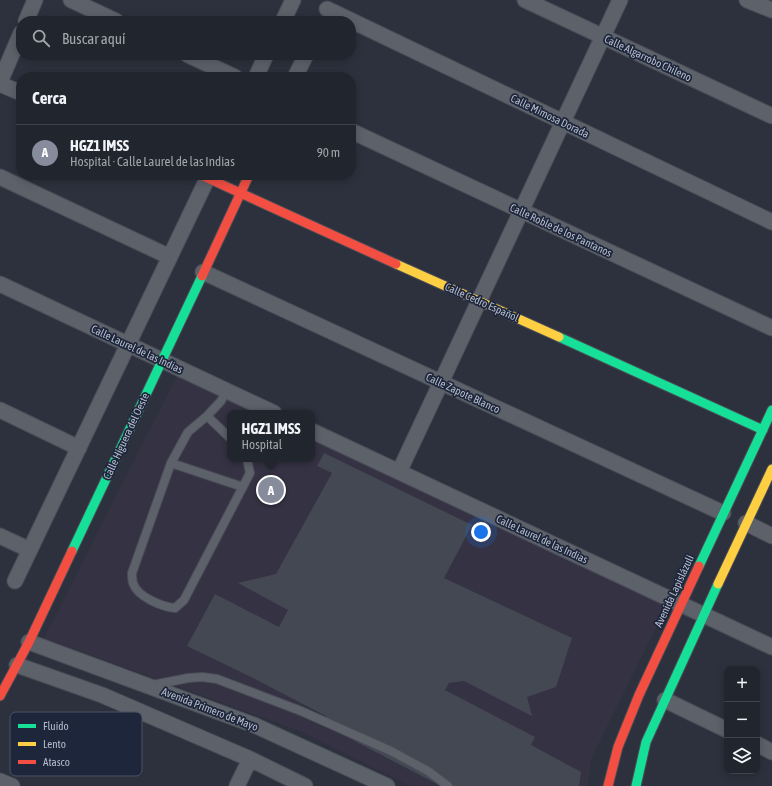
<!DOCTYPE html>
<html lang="es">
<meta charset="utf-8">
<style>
body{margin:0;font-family:"Asap Condensed",sans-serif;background:#292d36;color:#f1f3f6}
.controls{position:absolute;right:12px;bottom:12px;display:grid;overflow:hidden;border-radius:8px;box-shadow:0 2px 10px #0003}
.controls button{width:36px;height:36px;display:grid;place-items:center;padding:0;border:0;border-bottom:1px solid #3e424a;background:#21252e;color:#f1f3f6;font:20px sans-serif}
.you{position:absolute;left:481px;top:532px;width:14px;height:14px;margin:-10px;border:3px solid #fff;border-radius:50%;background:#1a73e8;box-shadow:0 0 0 6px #1a73e833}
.badge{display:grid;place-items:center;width:26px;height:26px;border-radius:50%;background:#868c9b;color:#fff;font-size:13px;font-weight:700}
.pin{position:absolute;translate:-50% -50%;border:2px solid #fff;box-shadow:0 1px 4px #0006}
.popup{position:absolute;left:227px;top:410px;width:88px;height:52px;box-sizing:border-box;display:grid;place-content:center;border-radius:8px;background:#21252e;filter:drop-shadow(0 1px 3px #0005);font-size:13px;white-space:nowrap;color:#a2a5aa}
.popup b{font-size:15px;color:#f1f3f6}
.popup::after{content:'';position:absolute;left:50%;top:100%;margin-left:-8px;border:8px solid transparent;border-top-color:#21252e}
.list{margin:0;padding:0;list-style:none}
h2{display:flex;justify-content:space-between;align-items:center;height:52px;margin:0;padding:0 16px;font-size:17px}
h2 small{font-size:13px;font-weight:400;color:#a2a5aa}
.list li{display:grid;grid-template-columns:26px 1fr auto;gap:12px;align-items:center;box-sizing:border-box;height:56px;padding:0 16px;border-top:1px solid #3e424a}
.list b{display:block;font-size:15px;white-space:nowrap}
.list p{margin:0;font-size:13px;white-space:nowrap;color:#a2a5aa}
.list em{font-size:13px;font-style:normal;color:#a2a5aa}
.icon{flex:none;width:22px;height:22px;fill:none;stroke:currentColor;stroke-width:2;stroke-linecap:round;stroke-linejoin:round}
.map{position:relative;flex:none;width:772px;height:786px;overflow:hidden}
.search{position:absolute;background:#21252e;box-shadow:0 2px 10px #0003;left:16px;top:16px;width:340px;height:44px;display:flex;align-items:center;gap:10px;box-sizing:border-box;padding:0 14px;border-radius:16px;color:#a2a5aa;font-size:15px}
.panel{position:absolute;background:#21252e;box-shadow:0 2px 10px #0003;left:16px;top:72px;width:340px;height:108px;border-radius:16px}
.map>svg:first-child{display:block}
.medical{fill:#353244}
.building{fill:#444853}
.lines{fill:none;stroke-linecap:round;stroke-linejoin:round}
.lane-casing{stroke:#494d56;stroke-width:10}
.street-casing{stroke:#494d56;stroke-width:17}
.fast-casing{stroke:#494d56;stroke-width:11}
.slow-casing{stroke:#494d56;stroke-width:11}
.jam-casing{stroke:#494d56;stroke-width:11}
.lane{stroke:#5d616a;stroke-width:8}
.street{stroke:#5d616a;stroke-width:15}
.fast{stroke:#16e098;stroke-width:9}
.slow{stroke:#ffcf43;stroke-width:9}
.jam{stroke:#f24e42;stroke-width:9}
.labels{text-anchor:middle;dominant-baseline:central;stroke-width:3.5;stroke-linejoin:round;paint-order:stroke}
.street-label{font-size:11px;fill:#b6bdce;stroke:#1d263a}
.key{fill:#1d263a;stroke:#4b5366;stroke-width:1}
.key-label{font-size:11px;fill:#b6bdce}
</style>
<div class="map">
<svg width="772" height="786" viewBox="0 0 772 786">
<rect width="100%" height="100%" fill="#2c313d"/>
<!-- medical -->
<path class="medical" d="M177 376 257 413H230V459H312V439L668 604 591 759 588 786H410L302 732 44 638Z"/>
<!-- building -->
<path class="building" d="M324 453 472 525 444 578 572 638 556 687 527 697 532 716 464 681 449 683 445 690 535 737 531 745 581 772 579 786H441L322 724 326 716 253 678 187 646 215 594 279 627 288 610 238 583 276 574 332 473 317 466Z"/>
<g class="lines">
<!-- lane casing -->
<g class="lane-casing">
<path id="lane" d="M226 391 221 401 207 416 188 432 171 463 132 573C132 576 132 580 133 583 137 597 163 607 175 608L184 600 250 473 247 459
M207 416 230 438
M171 463 243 487
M153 685 188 678 202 677 217 679 301 711 391 751 428 771 448 786"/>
</g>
<!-- street casing -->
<g class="street-casing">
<path id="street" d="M71 0 116 21
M525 0 772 116
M747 0 772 10
M327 9 772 222
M26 21 35 0
M283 21 293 0
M188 55 235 77
M256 77 266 55
M295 77 306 55
M0 82 21 33
M0 84 21 93
M351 131 772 328
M0 177 170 257
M203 272 723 513
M0 284 274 413
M0 410 79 448
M312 431 772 647
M399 472 620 0
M746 523 772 536
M0 536 30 550
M15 581 209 175
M29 642 254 725 387 786
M17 665 102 695 250 759 305 786
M665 700 727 730
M757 744 772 752
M0 781 12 786
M237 786 250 759"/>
</g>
<!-- fast casing -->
<g class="fast-casing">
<path id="fast" d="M559 337 763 430
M72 551 202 276
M699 566 772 410
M636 786 646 742 718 584"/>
</g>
<!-- slow casing -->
<g class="slow-casing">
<path id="slow" d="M396 264 559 337
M718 584 772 469"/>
</g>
<!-- jam casing -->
<g class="jam-casing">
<path id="jam" d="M201 175 396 264
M202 276 249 175
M0 696 29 642 72 551
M608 786 618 747 639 695 699 566"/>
</g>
<!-- lane -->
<use href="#lane" class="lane"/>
<!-- street -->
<use href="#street" class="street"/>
<!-- fast -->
<use href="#fast" class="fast"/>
<!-- slow -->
<use href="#slow" class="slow"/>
<!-- jam -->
<use href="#jam" class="jam"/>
</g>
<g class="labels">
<!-- street labels -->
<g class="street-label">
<text transform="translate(648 58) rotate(25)">Calle Algarrobo Chileno</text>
<text transform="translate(550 116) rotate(26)">Calle Mimosa Dorada</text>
<text transform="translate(561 230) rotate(25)">Calle Roble de los Pantanos</text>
<text transform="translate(482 302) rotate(24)">Calle Cedro Español</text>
<text transform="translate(137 349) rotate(25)">Calle Laurel de las Indias</text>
<text transform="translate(463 393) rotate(25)">Calle Zapote Blanco</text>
<text transform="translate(126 436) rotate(-65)">Calle Higuera del Oeste</text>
<text transform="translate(542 539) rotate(25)">Calle Laurel de las Indias</text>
<text transform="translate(674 591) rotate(-65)">Avenida Lapislázuli</text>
<text transform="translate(210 709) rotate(21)">Avenida Primero de Mayo</text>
</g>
</g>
<!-- legend -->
<rect x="10" y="712" width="132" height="64" rx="6" class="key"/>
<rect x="18" y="724" width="18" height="4" fill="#16e098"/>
<rect x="18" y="742" width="18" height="4" fill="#ffcf43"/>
<rect x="18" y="760" width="18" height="4" fill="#f24e42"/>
<g class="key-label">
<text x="43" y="730">Fluido</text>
<text x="43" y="748">Lento</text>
<text x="43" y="766">Atasco</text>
</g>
</svg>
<div class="controls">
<button>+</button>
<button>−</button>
<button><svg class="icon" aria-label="layers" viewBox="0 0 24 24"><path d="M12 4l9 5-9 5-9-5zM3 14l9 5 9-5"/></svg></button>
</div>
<div class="you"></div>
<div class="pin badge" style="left:271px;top:490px">A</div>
<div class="popup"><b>HGZ1 IMSS</b>Hospital</div>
<div class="search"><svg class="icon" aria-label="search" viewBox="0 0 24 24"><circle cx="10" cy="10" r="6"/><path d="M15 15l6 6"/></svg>Buscar aquí</div>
<section class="panel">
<h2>Cerca<small></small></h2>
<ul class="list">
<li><span class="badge">A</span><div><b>HGZ1 IMSS</b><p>Hospital · Calle Laurel de las Indias</p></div><em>90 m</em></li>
</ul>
</section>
</div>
